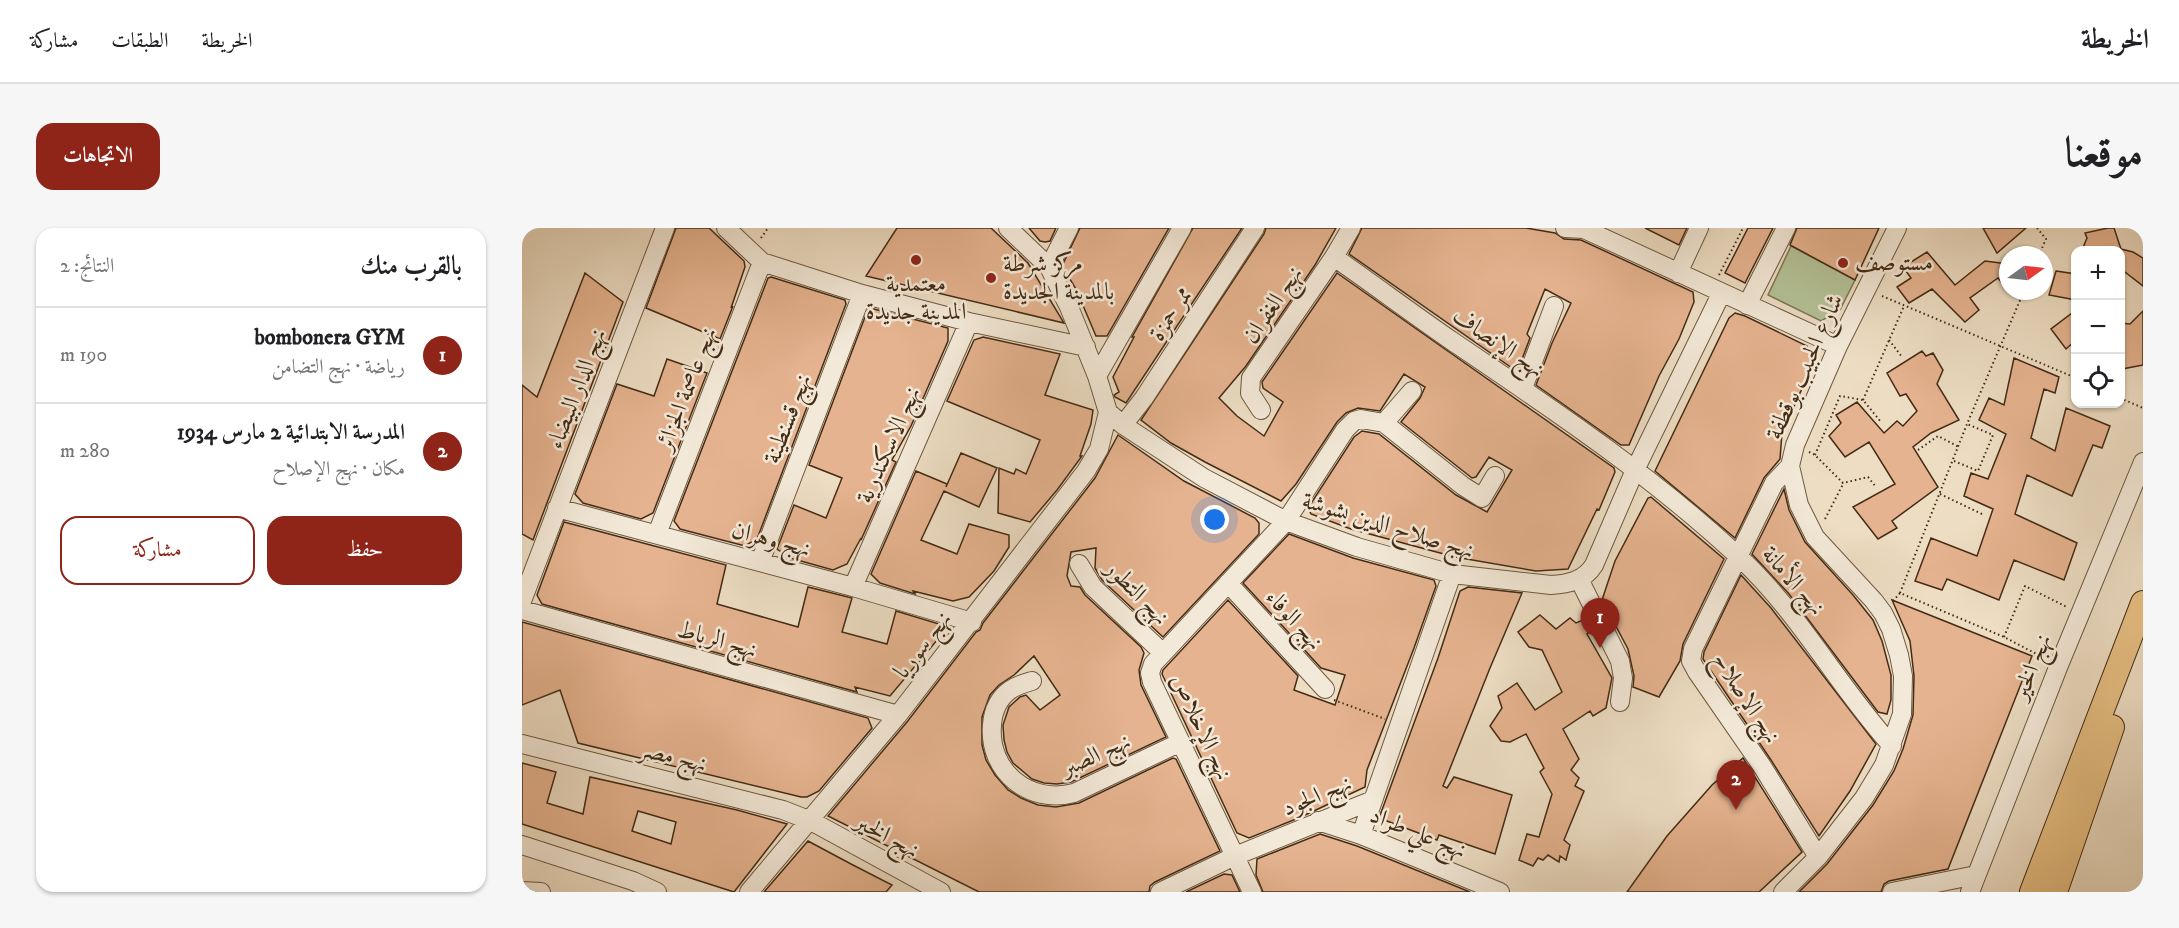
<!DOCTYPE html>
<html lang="ar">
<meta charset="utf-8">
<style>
body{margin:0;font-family:"IM FELL DW Pica",Amiri,serif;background:#f6f6f6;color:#202124;direction:rtl}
.controls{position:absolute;right:18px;top:18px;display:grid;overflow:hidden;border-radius:12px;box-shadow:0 2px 4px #0004}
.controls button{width:54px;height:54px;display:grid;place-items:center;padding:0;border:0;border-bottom:2px solid #e0e0e0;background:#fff;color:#202124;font:30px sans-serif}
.compass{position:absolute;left:1477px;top:18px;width:54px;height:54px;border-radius:50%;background:#fff;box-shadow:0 2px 4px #0004;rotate:75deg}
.you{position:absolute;left:693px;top:292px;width:21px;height:21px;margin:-15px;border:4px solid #fff;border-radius:50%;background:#1a73e8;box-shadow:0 0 0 9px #1a73e833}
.badge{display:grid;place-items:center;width:39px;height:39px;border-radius:50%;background:#8f2418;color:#fff;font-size:20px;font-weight:700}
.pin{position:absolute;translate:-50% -50px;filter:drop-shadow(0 2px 3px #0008)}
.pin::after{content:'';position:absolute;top:32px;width:21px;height:18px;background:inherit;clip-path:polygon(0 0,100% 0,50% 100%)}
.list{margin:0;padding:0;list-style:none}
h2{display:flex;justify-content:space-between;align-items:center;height:78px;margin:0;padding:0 24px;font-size:26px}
h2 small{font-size:20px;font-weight:400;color:#757577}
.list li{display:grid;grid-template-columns:39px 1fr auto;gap:18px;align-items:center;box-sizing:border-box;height:96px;padding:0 24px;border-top:2px solid #e0e0e0}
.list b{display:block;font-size:22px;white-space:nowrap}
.list p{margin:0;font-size:20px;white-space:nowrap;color:#757577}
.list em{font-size:20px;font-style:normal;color:#757577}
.actions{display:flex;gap:12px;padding:18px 24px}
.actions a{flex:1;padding:14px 0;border:2px solid #8f2418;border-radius:18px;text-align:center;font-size:21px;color:#8f2418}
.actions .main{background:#8f2418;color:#fff}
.icon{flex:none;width:33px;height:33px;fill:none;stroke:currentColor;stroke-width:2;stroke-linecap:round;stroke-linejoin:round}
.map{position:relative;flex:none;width:1621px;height:664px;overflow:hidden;direction:ltr;border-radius:18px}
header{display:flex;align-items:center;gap:36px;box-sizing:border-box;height:84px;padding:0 30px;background:#fff;border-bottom:2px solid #e0e0e0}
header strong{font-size:28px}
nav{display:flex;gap:33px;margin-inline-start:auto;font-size:21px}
.intro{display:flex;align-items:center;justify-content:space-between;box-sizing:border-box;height:144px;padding:0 36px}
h1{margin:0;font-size:42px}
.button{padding:15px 27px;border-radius:18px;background:#8f2418;color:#fff;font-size:21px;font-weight:700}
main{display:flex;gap:36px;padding:0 36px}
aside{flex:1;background:#fff;border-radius:18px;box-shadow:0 2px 4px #0004}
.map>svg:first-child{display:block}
.green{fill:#b4c297;stroke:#7c7656;stroke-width:1.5}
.building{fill:#e5b38f;stroke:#432b15;stroke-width:1.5;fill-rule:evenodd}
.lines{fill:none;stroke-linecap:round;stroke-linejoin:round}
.minor-casing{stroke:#6e5840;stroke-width:20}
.major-casing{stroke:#432b15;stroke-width:26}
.path{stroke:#432b15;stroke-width:2;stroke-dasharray:1.5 3;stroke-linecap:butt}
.minor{stroke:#f3e9d8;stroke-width:18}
.major{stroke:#e6be82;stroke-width:24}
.poi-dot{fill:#8f2418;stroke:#f3e9d8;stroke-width:2}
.labels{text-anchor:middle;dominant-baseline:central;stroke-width:5;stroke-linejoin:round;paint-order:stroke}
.poi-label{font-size:24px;fill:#432b15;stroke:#f3e9d8;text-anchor:start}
.street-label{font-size:24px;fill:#432b15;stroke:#f3e9d8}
</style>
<header>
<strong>الخريطة</strong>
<nav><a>الخريطة</a><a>الطبقات</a><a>مشاركة</a></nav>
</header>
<div class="intro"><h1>موقعنا</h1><a class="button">الاتجاهات</a></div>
<main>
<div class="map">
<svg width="1621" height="664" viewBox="0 0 1621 664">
<rect width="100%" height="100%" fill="#edddc3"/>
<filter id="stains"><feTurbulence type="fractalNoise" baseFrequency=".00333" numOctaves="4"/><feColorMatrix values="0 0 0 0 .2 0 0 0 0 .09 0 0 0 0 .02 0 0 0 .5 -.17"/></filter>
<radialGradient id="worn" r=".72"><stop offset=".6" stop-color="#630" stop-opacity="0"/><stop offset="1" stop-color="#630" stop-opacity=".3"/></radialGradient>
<!-- green -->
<path class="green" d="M1269 18 1333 52 1318 82 1299 93 1246 67Z"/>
<!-- building -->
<path class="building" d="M154 0H187L222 33 223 39 209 80 211 78 198 111 124 80Z
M375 0H469L506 35 542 95 344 48Z
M507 0H534L528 13 523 14 518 13Z
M558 0H647L585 108H574L554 61 540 38Z
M671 0H720L604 175 593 169 592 167 597 164 591 149 612 109H610Z
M744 0H814L793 37 724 138 697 170 715 188 742 208 761 174 741 160 740 154 815 45 1092 240 1093 244 1077 282 1075 281 1046 341 1014 343 933 329 829 301 789 286 786 280 832 209 840 203 857 206 934 267 965 284 990 242 967 229 954 249 950 250 879 194 898 170 903 159 882 146 858 183 836 180 824 185 815 194 774 256 759 273 683 234 649 215 619 192 742 6Z
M840 0H1004L1033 5 1042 11 1059 12 1171 64 1172 74 1157 111 1137 148 1107 217H1099L1014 157 1030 115 1049 75 1023 61 1005 106 1008 110 997 139 990 140 827 26Z
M1123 0H1165L1157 17Z
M1226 0H1251L1223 55 1203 45Z
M1275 0H1357L1333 52 1268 17Z
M1461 0H1504L1475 25Z
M1586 0H1592L1599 21 1611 24 1621 30V58L1599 41V22H1560L1565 10 1563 5Z
M1405 24 1433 57 1463 33 1486 36V62L1476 50 1448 70 1457 82 1443 94 1410 61 1387 75 1375 59 1389 50 1381 39Z
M1534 43 1554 46V72L1527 67Z
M63 45 101 74 11 312 0 306V157L15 169Z
M249 49 323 72 324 76 235 311 223 318 158 301 152 293 246 50Z
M348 80 426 100V113L389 198 370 232 374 234 339 312V310L325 336 311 342 268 330 255 321 272 277 304 290 320 250 287 237 346 81Z
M1554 82V112L1544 121 1529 101Z
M1621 83V137L1600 141 1599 95 1608 96Z
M1213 85 1223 88 1285 118 1292 134 1260 205 1258 231 1242 250 1213 310 1133 243 1207 90Z
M461 109 538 126 523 167 571 182 569 196 558 228H560L535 262 508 294 476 285 477 240 492 246 494 241 504 246 518 212 425 173 452 112Z
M1400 123 1404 128 1411 125 1421 142 1415 156 1437 192 1409 205 1391 219 1416 259 1370 293 1375 300 1356 311 1331 279 1373 256 1347 214 1323 229 1307 208 1319 195 1314 187 1335 174 1362 205 1375 193 1381 198 1395 183 1384 166 1378 168 1365 145Z
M1492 130 1537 149 1533 165 1522 161 1509 210 1533 223 1544 180 1588 198 1580 220 1571 217 1550 268 1505 247 1493 286 1555 315 1542 352 1492 332 1477 372 1425 351 1420 362 1393 353 1409 310 1455 328 1471 281 1442 268 1449 245 1466 251 1484 206 1457 192 1467 170 1482 177Z
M145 131 185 145 131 285 119 291 61 275 53 266 95 156 132 168Z
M596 207 662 253 733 290 737 295V306L641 409 580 352 573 340 574 320 549 324 545 348 549 358 558 359 563 367 619 419 622 425 617 442 619 457 644 509 549 554 535 556 522 555 510 551 491 535 485 524 482 512 481 497 487 479 498 469 504 467 518 482 538 467 512 428 492 447 477 457 468 467 460 489V517L464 532 473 547 486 562 499 570 516 577 534 579 557 575 651 530 654 531 698 623 633 654 628 658 627 664H457L306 588 385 494 454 404 458 402 461 395 573 250Z
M439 225 475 240 457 279 422 263 399 312 435 326 447 296 487 307V319L472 343 447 369 431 373 391 363 393 366 358 355 349 346 394 243 425 256 424 259Z
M1262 261 1267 282 1283 314 1331 367 1351 392 1360 413 1369 447V472L1365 486 1356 484 1267 366 1230 326Z
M1129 269 1202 331 1161 416 1158 433 1137 469 1111 459 1112 448 1106 421 1080 372 1093 333 1126 270Z
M42 294 204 337 195 376 276 399 286 359 330 370 320 404 365 416 374 383 417 396 416 411 368 468 333 459 335 464 20 376 15 367Z
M767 306 831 330 912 352 914 358 892 420 845 542 843 559 779 589 727 610 715 605 640 446 641 442 706 372 776 448 772 462 813 477 823 447 799 440 721 355Z
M1219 347 1249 380 1354 516 1328 563 1297 608 1249 532 1181 431 1182 424Z
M946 359 1000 365 968 440 921 558 925 560 932 549 990 567 973 626 917 607 915 612 857 590 916 430 938 363Z
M1370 372 1510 428 1426 641 1367 653 1362 656 1359 664H1277L1305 636 1351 577 1372 543 1381 521 1391 487 1392 448 1388 413Z
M1018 387 1034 401 1048 390 1054 395 1061 392 1067 404 1065 406 1090 450 1084 480 1071 488 1068 483 1041 501 1057 531 1049 542 1057 550 1053 558 1062 563 1042 612 1048 617 1044 632 1038 628 1037 634 1026 627 1021 632 1016 630 1011 638 997 632 1005 606 1017 609 1030 566 1018 544 1022 540 1004 506 988 514 979 513 968 498 980 480 976 468 995 455 1013 482 1040 464 1020 422 1007 419 996 404Z
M0 394 346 490 350 500 297 563 285 569H279L56 515 38 462 0 477Z
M1221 530 1280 624 1237 664H1105L1145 608 1190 557Z
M0 535 34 544 25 575 61 586 68 549 215 582 265 596 212 664 0 596ZM116 583 154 594 149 616 110 603Z
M798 606 835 618 948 664H741L734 647 735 631Z
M286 613 329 636 370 657 364 664H242Z
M702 646 710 647 718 664H664Z"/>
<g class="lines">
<!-- minor casing -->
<g class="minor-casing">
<path id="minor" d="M204 0 240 34 340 66 447 94 564 119
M1043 0 1062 1 1316 118
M812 29C852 57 891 86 930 113 1029 180 1129 247 1216 328 1277 384 1315 457 1370 518
M527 39 547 0
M1156 45 1177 0
M1225 77 1264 0
M575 148 660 0
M1001 160 1032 78
M739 182 728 165 729 150 812 29 829 0
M586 184 601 197 682 250 764 293 835 319 930 346 1029 357C1046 356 1062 353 1072 337L1113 242 1199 66
M862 195 890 163
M601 197 622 170 733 0
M1268 238 1252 255 1171 421 1169 433 1175 444 1240 538 1296 629
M35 280 331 359 450 394
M135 306 240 34
M238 334 340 66
M557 336 571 359 641 425
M1057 351 1098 433 1101 450 1098 474
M706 355 803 461
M331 359 447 94
M0 373 143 0
M0 382 376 487
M510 453C503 455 495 457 488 462 477 470 471 483 470 497 466 543 507 577 552 565L659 514
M0 516 261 582 289 593 419 664
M796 593 839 607 978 664
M839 607 930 346
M0 617 111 653 135 664
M0 663 19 664
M227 664 376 487 564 243 577 221 586 184 575 148 547 79 527 39 486 0
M638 664 713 628 851 572
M730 664 630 454 628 445 631 436 764 293 823 202 832 193 839 191 862 195 941 258 960 270 973 248
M1261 664 1296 629 1342 570 1362 537 1380 486 1381 448 1377 427 1369 401 1361 385 1352 373 1293 309 1277 277 1268 238 1273 217 1316 118 1375 0
M1370 664 1454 647
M1448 664 1537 437 1621 234"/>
</g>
<!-- major casing -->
<g class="major-casing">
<path id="major" d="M1510 664 1621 375
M1533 664 1590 499"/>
</g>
<!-- path -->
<path class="path" d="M1515 0 1524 11 1517 27
M239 10 246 0
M1197 47 1221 0
M1360 68 1554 150
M1367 112 1380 129
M1598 170 1621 180
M1341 172 1382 78
M1396 222 1416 208 1437 219
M1287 224 1293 227 1321 255 1346 249 1354 259
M1293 227 1318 168 1341 172 1359 194
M1432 233 1456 243 1471 207 1445 196
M1418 266 1460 286
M1303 291 1321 256
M1378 365 1445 196 1502 63
M1371 373 1378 365 1482 409 1524 431
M1482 409 1503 358 1545 379
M812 472 863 491"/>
<!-- minor -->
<use href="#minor" class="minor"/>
<!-- major -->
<use href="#major" class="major"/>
</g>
<!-- markers -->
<g class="poi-dot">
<circle cx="394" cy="32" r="6"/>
<circle cx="1321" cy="35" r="6"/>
<circle cx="469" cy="50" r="6"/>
</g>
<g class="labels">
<!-- poi labels -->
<g class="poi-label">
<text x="1333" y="35">مستوصف</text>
<text x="481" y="36">مركز شرطة<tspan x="481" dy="28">بالمدينة الجديدة</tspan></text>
<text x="394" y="56" text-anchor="middle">معتمدية<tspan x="394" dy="28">المدينة جديدة</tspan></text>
</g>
<!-- street labels -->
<g class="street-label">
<text transform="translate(751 77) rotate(-56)">نهج الغفران</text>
<text transform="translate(649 86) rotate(-57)">ممر حمزة</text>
<text transform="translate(976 115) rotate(34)">نهج الإنصاف</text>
<text transform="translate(1283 139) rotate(-66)">شارع الحبيب بوقطفة</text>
<text transform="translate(55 161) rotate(-69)">نهج الدار البيضاء</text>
<text transform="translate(165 161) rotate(-69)">نهج عاصمة الجزائر</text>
<text transform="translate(266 191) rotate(-69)">نهج قسنطينة</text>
<text transform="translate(367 217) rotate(-66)">نهج الاسكندرية</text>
<text transform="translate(866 298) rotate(17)">نهج صلاح الدين بشوشة</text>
<text transform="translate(249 312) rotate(15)">نهج وهران</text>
<text transform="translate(1271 353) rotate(49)">نهج الأمانة</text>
<text transform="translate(615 365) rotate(46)">نهج التطور</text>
<text transform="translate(772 392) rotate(48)">نهج الوفاء</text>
<text transform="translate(195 412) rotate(16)">نهج الرباط</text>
<text transform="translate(401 417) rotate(-52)">نهج سوريا</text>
<text transform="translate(1510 439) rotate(-68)">نهج الخير</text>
<text transform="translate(1224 470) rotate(57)">نهج الإصلاح</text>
<text transform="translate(679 499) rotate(65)">نهج الإخلاص</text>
<text transform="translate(574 527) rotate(-24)">نهج الصبر</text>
<text transform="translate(151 529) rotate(14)">نهج مصر</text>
<text transform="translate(795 568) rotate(-22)">نهج الجود</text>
<text transform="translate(896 605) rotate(22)">نهج علي طراد</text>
<text transform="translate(365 608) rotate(29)">نهج الخير</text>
</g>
</g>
<rect width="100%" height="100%" filter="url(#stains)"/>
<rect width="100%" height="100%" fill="url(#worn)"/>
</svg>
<div class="controls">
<button>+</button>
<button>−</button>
<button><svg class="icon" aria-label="locate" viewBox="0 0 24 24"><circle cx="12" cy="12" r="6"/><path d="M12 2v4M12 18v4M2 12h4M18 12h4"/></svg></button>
</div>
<svg class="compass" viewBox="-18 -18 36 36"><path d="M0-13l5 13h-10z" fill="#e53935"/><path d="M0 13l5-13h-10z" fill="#757577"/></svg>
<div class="you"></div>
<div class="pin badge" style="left:1078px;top:420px">1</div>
<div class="pin badge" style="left:1214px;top:582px">2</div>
</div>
<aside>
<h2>بالقرب منك<small>النتائج: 2</small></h2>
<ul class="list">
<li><span class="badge">1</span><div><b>bombonera GYM</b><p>رياضة · نهج التضامن</p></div><em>190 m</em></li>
<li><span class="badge">2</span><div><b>المدرسة الابتدائية 2 مارس 1934</b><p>مكان · نهج الإصلاح</p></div><em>280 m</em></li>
</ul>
<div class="actions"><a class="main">حفظ</a><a>مشاركة</a></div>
</aside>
</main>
